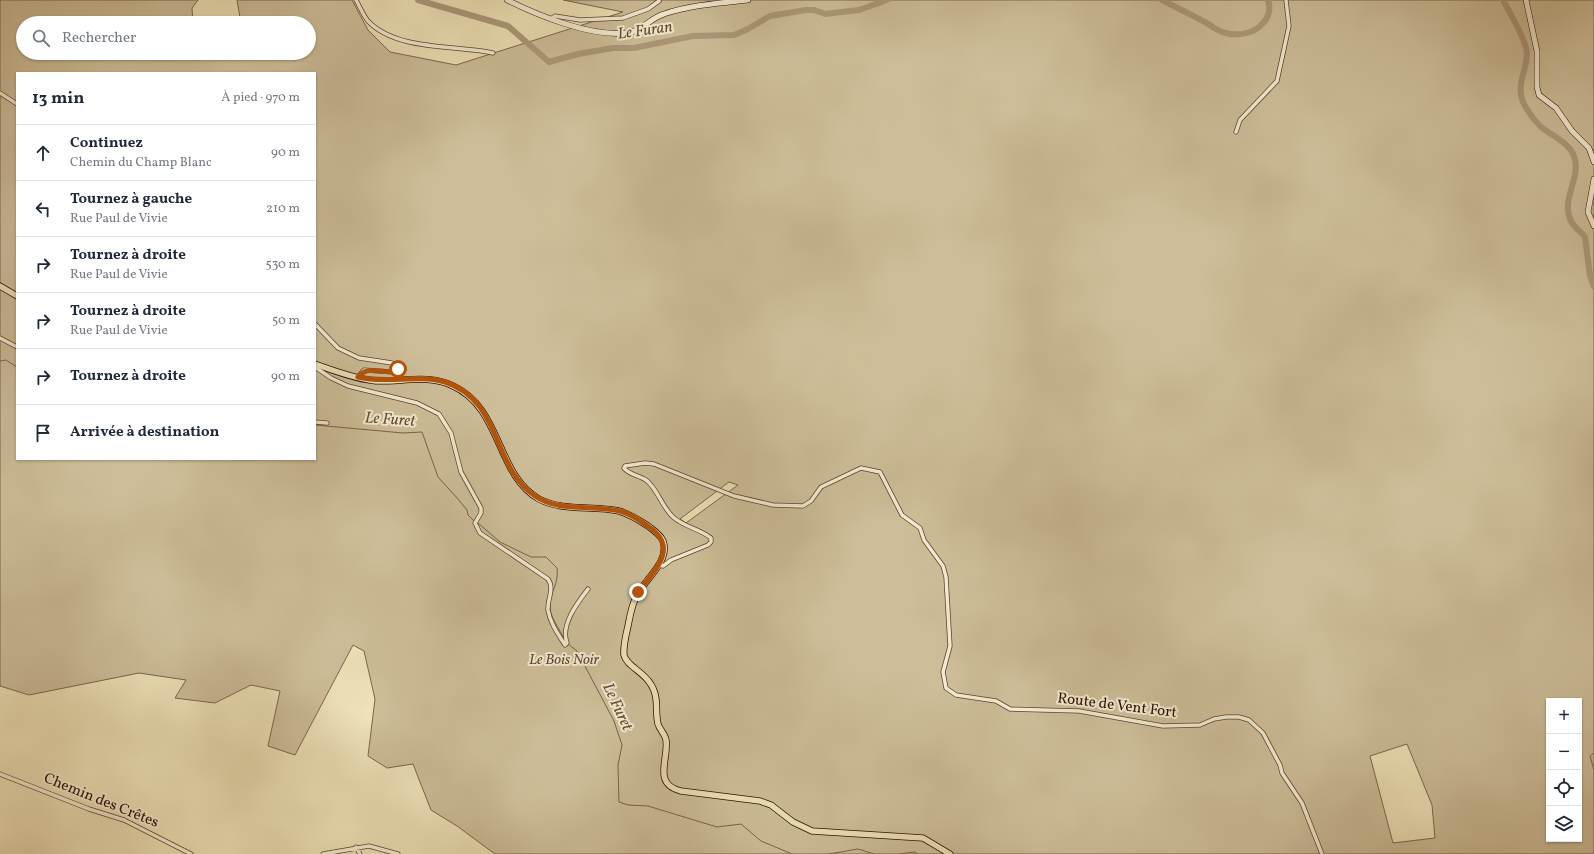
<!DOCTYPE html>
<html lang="fr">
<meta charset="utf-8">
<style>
body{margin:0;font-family:Vollkorn,serif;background:#f2f2f3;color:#1f2937}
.controls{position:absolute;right:12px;bottom:12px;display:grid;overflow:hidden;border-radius:0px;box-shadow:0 1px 3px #0004}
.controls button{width:36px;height:36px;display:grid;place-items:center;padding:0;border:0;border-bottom:1px solid #e0e1e3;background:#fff;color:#1f2937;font:20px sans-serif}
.stop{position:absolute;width:12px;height:12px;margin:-9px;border:3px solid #b45309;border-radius:50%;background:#fff}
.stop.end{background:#b45309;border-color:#fff;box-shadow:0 1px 4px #0008}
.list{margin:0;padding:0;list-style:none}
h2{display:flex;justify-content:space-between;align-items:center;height:52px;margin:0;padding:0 16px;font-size:17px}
h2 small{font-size:13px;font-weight:400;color:#747a83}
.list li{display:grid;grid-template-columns:26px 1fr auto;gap:12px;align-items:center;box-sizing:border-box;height:56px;padding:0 16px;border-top:1px solid #e0e1e3}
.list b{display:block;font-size:15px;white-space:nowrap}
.list p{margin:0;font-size:13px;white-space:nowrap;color:#747a83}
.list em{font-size:13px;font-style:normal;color:#747a83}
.icon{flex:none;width:22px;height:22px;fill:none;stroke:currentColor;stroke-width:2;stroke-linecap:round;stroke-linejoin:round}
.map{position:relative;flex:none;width:1594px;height:854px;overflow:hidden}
.search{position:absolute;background:#fff;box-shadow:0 1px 3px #0004;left:16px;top:16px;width:300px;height:44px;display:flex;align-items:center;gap:10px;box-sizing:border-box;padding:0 14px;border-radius:22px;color:#747a83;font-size:15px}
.panel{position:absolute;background:#fff;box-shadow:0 1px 3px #0004;left:16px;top:72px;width:300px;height:388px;border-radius:0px}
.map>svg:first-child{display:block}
.green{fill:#cdbe99;stroke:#7b654c;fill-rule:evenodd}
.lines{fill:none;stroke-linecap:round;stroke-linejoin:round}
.stream{stroke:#776149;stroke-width:1}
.river{stroke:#ab9979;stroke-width:6}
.street-casing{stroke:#5a422e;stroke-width:5}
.secondary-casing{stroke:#290c00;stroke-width:6}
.primary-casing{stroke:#290c00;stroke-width:7}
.street{stroke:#f4ecd1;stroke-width:3.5}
.secondary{stroke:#f4ecd1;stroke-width:5}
.primary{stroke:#eee2b8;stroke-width:5.5}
.route{stroke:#b45309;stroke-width:5}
.labels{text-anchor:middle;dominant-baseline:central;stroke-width:4;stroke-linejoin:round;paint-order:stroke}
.park-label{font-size:15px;font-style:italic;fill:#624a36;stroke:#f4ecd1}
.street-label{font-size:15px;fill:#290c00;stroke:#f4ecd1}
.water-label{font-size:16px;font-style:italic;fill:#644b36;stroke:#f4ecd1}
</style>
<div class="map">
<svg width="1594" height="854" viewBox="0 0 1594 854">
<rect width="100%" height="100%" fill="#eee2b8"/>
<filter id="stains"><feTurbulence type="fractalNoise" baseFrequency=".005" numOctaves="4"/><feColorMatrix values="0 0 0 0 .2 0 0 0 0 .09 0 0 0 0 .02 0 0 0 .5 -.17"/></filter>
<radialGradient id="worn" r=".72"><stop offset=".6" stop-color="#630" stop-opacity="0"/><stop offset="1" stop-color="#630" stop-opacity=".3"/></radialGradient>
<!-- green -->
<path class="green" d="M0 0H198L192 8 193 23H23V53H195L196 55 199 53H309V23H241L237 0H352L368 30 390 52 456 65 623 12 563 0H1594V854H495L457 826 431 810 413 764 387 768 368 756 375 699 364 651 353 645 295 755 268 746 280 691 251 685 215 703 175 698 186 680 139 673 29 695 0 686ZM17 73H315V459H17ZM729 482 738 485 686 523 680 519ZM1549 701H1579V839H1549ZM1407 744 1432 805 1435 838 1393 843 1370 756Z"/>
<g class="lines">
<!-- stream -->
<path class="stream" d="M0 361 6 360 17 367
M315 425 403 433 422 432 438 477 458 499 467 510 468 515 475 522
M478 523 500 542 531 557H546L557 568C559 585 550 591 550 605 549 616 560 630 565 640
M568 644 577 651 614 721 622 745 618 765 619 802 628 805 648 806 717 827 741 824 761 841 792 854
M1594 753 1590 756 1594 770
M829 854 858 849 874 854
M900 854 914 852 918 854"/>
<!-- river -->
<path class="river" d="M418 0 508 26 549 62 578 54 613 48H634L693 36 734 35 746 30 770 16 806 10H814L825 14 859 10 887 0
M1162 0C1175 7 1188 13 1201 20 1208 23 1213 28 1220 31 1233 37 1254 35 1263 23 1269 17 1271 8 1268 0
M1503 0C1509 11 1527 42 1527 53 1527 72 1514 86 1525 106 1529 113 1535 121 1540 126 1550 135 1569 142 1574 156 1582 178 1560 199 1571 221 1574 228 1581 231 1585 237L1590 276 1594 287"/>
<!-- street casing -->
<g class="street-casing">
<path id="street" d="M356 0C360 7 363 15 368 21 396 51 456 45 493 53
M551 19 555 16 580 20 623 18 648 9 659 1
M0 93 17 104
M1236 132 1240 120 1277 81 1289 26 1286 0
M315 324 338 348 359 358 392 363 398 367 397 370 393 372 364 370 358 377
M0 338 17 347
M315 367 331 378 348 386 417 403 439 414 451 433 461 472 481 508V513L475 523 480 533 548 579C555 589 547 599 548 610 550 623 558 634 565 645L567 643C560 625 578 602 588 589
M315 422 327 423
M658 565 663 566 671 560 708 545 711 542V538C700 529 684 527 673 517 662 507 657 488 646 480 639 475 629 475 624 468L625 466 645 463 654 464 734 496 773 505 803 506 811 501 821 487 861 468 880 472 902 515 920 528 924 540 943 566 946 577 950 646 943 672 946 688 956 695 996 701 1010 709 1079 711 1163 726 1200 725 1214 719 1226 717H1239L1249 720 1263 733 1280 765 1282 773 1302 803 1322 854
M0 774 89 809 124 820 191 854
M356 847 360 854
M323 854 369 846 398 854"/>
</g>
<!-- secondary casing -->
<g class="secondary-casing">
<path id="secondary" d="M507 0C539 16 591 37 627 33 641 32 650 18 664 14 691 5 720 3 748 0
M1526 0 1537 51V87L1539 95 1556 108 1572 131 1589 148 1594 162
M1594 179 1588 212 1594 226"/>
</g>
<!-- primary casing -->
<g class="primary-casing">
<path id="primary" d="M0 286 17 296
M315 364C334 371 356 379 376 381 402 382 429 374 453 386 502 408 496 475 539 499 564 512 593 505 619 511 630 514 639 520 648 526 653 530 660 534 663 541 670 560 647 578 638 593 632 603 630 615 628 626 626 635 623 646 624 655 627 669 653 673 656 699 657 707 656 716 658 724 660 730 665 734 666 740 669 759 652 784 681 791L760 801 771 805 793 822 812 831 923 838 950 854"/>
</g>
<!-- street -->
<use href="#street" class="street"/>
<!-- secondary -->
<use href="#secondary" class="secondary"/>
<!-- primary -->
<use href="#primary" class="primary"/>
</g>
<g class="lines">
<!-- route -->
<path class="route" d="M398 369 393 372C379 372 366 366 358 377 387 384 417 374 445 382 502 400 492 468 535 496 560 513 592 504 620 511 631 514 641 521 649 527 680 548 654 571 638 592"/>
</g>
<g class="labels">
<!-- park labels -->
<g class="park-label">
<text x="564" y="660">Le Bois Noir</text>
</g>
<!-- street labels -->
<g class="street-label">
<text transform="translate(1117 706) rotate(7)">Route de Vent Fort</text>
<text transform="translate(101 801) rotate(22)">Chemin des Crêtes</text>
</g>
<!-- water labels -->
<g class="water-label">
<text transform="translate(645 31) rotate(-8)">Le Furan</text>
<text transform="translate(390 420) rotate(4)">Le Furet</text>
<text transform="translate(617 707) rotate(65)">Le Furet</text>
</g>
</g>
<rect width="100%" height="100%" filter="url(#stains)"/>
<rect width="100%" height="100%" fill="url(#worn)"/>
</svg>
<div class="controls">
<button>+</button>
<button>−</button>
<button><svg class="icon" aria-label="locate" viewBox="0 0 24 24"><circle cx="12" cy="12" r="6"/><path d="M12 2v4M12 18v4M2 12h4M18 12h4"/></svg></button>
<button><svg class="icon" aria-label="layers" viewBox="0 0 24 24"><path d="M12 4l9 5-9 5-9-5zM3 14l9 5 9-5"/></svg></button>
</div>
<div class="stop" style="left:398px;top:369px"></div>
<div class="stop end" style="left:638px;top:592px"></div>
<div class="search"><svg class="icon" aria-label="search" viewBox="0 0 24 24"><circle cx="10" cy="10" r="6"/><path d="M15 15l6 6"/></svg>Rechercher</div>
<section class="panel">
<h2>13 min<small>À pied · 970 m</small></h2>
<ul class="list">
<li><svg class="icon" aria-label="ahead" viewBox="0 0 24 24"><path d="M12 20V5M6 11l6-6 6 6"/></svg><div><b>Continuez</b><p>Chemin du Champ Blanc</p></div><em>90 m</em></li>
<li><svg class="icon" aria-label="left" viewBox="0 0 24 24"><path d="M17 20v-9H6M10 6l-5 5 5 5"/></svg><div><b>Tournez à gauche</b><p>Rue Paul de Vivie</p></div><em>210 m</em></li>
<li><svg class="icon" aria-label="right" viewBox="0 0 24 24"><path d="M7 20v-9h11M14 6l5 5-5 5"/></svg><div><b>Tournez à droite</b><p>Rue Paul de Vivie</p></div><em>530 m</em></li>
<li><svg class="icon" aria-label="right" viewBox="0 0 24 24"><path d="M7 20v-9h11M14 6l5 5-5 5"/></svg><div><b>Tournez à droite</b><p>Rue Paul de Vivie</p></div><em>50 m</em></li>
<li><svg class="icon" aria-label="right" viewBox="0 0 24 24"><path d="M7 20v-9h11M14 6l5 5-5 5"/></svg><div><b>Tournez à droite</b></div><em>90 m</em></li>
<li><svg class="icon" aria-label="arrive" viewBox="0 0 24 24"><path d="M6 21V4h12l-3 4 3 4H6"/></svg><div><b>Arrivée à destination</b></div></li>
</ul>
</section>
</div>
